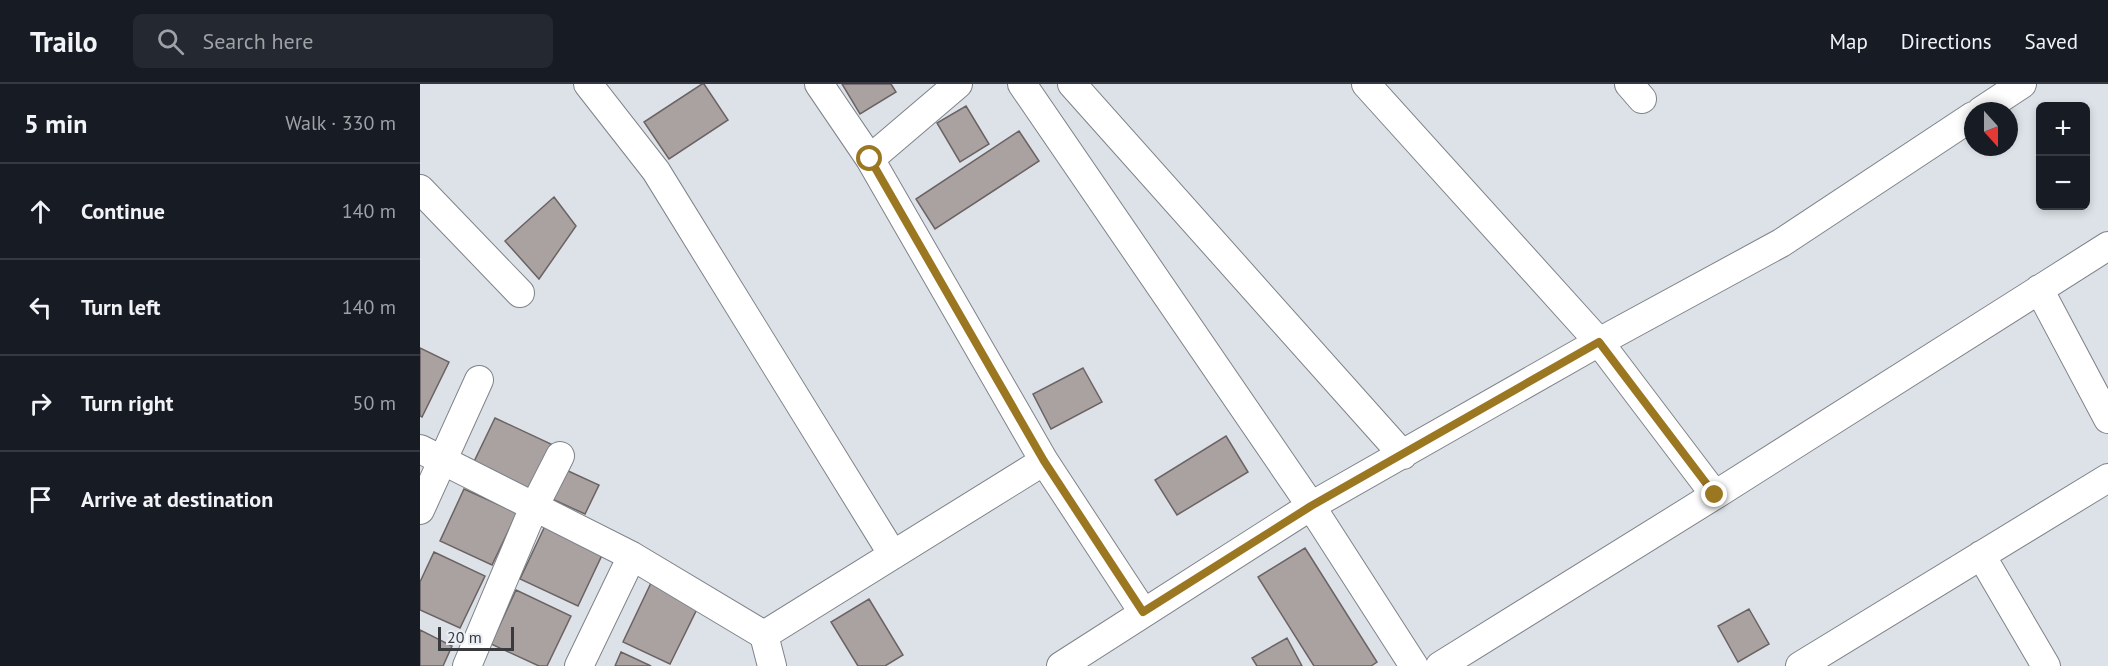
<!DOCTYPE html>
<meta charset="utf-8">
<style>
body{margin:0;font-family:"PT Sans",sans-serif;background:#242831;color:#f1f3f6}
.controls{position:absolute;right:18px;top:18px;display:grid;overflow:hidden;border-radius:9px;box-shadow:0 3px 9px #0003}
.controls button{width:54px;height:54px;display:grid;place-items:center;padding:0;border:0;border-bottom:2px solid #363941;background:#171b24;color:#f1f3f6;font:30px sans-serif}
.compass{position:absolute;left:1544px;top:18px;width:54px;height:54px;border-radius:50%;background:#171b24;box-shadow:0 3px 9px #0003;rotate:159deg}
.scale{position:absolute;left:18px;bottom:15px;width:76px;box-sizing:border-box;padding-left:6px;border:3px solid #383a3d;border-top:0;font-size:16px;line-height:21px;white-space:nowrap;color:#383a3d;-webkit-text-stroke:4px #eaeff5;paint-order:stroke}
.stop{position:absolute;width:18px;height:18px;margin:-14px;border:4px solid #9b7722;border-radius:50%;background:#fff}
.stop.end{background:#9b7722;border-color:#fff;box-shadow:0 2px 6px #0008}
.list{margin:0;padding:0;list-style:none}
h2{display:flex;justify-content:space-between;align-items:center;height:78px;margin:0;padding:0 24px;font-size:26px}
h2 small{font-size:20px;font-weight:400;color:#9ea1a6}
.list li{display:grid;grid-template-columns:39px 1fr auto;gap:18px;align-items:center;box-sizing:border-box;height:96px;padding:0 24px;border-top:2px solid #363941}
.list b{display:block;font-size:22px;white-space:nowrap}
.list em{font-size:20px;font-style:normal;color:#9ea1a6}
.icon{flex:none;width:33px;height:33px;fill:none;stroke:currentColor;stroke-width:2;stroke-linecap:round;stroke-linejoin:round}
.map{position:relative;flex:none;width:1688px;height:582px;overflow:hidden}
header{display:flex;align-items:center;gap:36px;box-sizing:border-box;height:84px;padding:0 30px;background:#171b24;border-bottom:2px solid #363941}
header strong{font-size:28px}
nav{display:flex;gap:33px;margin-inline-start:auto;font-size:21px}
.search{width:420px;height:54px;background:#242831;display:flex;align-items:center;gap:15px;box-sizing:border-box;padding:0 21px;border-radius:9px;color:#9ea1a6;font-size:22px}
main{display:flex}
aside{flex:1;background:#171b24}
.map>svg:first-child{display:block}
.building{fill:#aaa2a1;stroke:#6b6363;stroke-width:1.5}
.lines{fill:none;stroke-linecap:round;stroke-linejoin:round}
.minor-casing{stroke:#7f8389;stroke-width:30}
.minor{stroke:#fff;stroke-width:28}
.route{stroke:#9b7722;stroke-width:8}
</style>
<header>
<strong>Trailo</strong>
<div class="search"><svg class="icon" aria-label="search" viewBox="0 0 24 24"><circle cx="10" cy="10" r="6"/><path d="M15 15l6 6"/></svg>Search here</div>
<nav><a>Map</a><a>Directions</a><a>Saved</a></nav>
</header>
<main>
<aside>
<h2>5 min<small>Walk · 330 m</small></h2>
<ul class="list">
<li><svg class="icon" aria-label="ahead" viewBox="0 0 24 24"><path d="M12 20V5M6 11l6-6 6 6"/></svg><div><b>Continue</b></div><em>140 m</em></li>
<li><svg class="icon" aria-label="left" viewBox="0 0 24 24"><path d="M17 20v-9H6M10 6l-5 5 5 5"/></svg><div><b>Turn left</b></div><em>140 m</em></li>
<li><svg class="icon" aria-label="right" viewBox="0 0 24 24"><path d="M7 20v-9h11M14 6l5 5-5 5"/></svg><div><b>Turn right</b></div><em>50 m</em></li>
<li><svg class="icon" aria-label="arrive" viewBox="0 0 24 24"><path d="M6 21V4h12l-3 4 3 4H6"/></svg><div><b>Arrive at destination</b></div></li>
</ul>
</aside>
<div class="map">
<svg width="1688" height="582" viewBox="0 0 1688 582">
<rect width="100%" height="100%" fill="#dde2e8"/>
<!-- building -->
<path class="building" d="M282 0H284L308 36 249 75 224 38Z
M422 0H471L476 8 440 30Z
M546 22 569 60 540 78 517 39Z
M599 47 619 77 515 145 496 115Z
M134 113 156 142 119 195 85 157Z
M0 264 29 278 2 333 0 332Z
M663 284 682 318 631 345 613 310Z
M75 334 131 360 106 412 50 386Z
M806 352 828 388 757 431 735 396Z
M146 386 179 401 165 430 132 415Z
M44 405 97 429 72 481 20 457Z
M125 442 183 469 158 522 100 495Z
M885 464 957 578 951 582H894L838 493Z
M14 468 65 492 40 544 0 526V498Z
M231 499 279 521 250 580 203 558Z
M96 506 151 532 127 582H119L71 560Z
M449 515 483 571 465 582H438L411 538Z
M1329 525 1349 560 1318 578 1298 542Z
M0 546 32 562 23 582H0Z
M867 554 882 582H837L832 574Z
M201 568 231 582H195Z"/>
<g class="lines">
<!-- minor casing -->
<g class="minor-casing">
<path id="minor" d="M168 0 236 87 473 471
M399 0 450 75 624 377 723 528
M602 0 891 422 994 582
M652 0 983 371
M946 0 1179 258 1295 411
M1209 0 1222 15
M1561 27 1602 0
M450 75 538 0
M0 105 100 209
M1619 205 1688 335
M0 365 212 472 344 551 352 582
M0 426 59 296
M1561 471 1626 582
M344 551 624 377
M47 582 114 423 140 372
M159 582 212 472
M641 582 891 422 1179 258 1361 159 1553 32
M1020 582 1295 411 1688 162
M1380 582 1688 394"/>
</g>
<!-- minor -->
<use href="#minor" class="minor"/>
</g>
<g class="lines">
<!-- route -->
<path class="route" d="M450 75 624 377 723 528 891 422 1179 258 1295 411"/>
</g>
</svg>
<div class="controls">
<button>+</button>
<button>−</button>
</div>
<svg class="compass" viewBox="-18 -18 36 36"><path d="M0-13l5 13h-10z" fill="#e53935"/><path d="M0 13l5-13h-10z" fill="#9ea1a6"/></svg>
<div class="scale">20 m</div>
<div class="stop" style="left:450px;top:75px"></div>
<div class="stop end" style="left:1295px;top:411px"></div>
</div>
</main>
